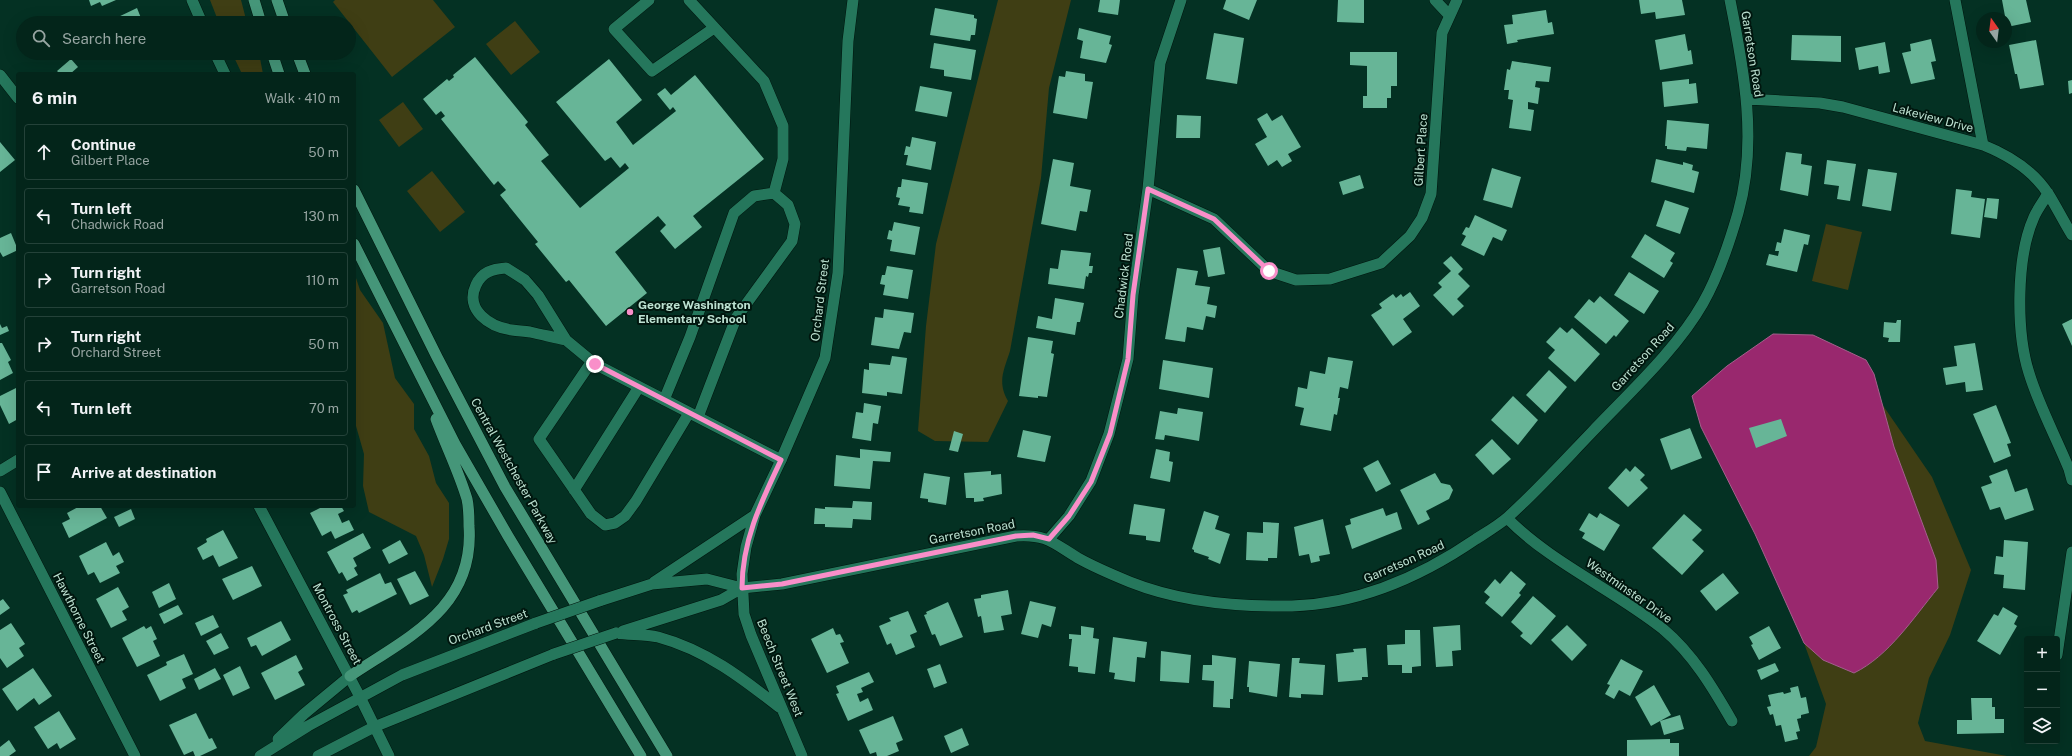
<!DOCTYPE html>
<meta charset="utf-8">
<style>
body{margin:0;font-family:"Public Sans",sans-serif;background:#113127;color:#f1f3f6}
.controls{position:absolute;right:12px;bottom:12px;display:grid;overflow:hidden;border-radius:4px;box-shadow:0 4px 16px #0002}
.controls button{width:36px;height:36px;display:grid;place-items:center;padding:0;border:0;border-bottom:1px solid #244239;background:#03251a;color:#f1f3f6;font:20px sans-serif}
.compass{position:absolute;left:1976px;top:12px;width:36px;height:36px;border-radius:50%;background:#03251a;box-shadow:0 4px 16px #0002;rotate:346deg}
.stop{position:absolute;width:12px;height:12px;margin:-9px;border:3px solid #f98fc9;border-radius:50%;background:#fff}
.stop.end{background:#f98fc9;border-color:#fff;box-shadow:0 1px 4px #0008}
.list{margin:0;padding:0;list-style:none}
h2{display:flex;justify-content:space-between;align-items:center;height:52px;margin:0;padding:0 16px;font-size:17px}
h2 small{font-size:13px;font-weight:400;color:#97a5a2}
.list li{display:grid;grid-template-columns:26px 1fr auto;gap:12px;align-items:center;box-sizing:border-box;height:56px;margin:0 8px 8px;padding:0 8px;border:1px solid #244239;border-radius:4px}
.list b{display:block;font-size:15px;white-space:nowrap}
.list p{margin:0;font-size:13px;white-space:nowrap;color:#97a5a2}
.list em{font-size:13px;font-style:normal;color:#97a5a2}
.icon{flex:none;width:22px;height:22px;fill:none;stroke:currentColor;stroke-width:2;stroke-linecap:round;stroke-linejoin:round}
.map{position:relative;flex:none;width:2072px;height:756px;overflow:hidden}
.search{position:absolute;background:#03251a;box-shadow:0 4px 16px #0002;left:16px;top:16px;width:340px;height:44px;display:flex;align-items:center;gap:10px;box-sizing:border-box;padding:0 14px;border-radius:22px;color:#97a5a2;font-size:15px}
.panel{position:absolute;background:#03251a;box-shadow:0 4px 16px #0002;left:16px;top:72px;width:340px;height:436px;border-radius:4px}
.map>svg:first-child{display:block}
.green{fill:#3f3e14}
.water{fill:#99286e;stroke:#a4608c}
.building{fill:#67b597}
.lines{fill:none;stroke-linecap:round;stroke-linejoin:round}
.service-casing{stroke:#00160e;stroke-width:12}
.minor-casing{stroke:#00160e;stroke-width:12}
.tertiary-casing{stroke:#00160e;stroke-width:12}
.primary-casing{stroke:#00160e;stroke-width:12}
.service{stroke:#25775c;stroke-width:11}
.minor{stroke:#25775c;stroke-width:11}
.tertiary{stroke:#25775c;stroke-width:11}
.primary{stroke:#459679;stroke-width:11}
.tertiary-bridge-casing{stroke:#00160e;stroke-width:12;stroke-linecap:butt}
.tertiary-bridge{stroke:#25775c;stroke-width:11}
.route{stroke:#f98fc9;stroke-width:5}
.poi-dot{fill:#f98fc9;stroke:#00160e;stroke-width:1.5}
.labels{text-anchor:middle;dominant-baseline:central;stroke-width:4;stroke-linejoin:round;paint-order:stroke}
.street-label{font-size:12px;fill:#bce1d1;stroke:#00160e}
.poi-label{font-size:12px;font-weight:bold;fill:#bce1d1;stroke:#00160e;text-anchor:start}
</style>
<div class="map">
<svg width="2072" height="756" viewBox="0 0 2072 756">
<rect width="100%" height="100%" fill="#043123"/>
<!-- green -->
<path class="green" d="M210 0H241L247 23H219Z
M335 0H433L455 27 392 77 333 2Z
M998 0H1071L1049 88 1041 178 1010 351C1004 370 997 382 1008 401L988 442 935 441 918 431 926 326 936 244Z
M515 21 540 52 511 75 486 44Z
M232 53H259L263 74H242Z
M403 102 423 129 399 147 379 120Z
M432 171 465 212 440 232 407 191Z
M1826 224 1862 232 1848 290 1812 281Z
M354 272 360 290 383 323 395 378 414 404V429L429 456 436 483 449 503V539L443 559 432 587 424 555 416 536 369 512 363 486 364 454 354 419Z
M1882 404 1932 477 1971 570 1950 635 1929 678 1918 723 1925 741 2007 756H1809L1816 747 1826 704 1804 643 1823 660 1854 673C1889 656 1914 617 1938 588L1894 447Z"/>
<!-- water -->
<path class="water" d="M1773 334 1813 335 1866 360 1874 374 1894 447 1936 560 1938 588C1914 617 1889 656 1854 673L1823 660 1804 643 1755 534 1701 427 1692 396 1727 366Z"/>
<!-- building -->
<path class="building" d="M89 0H116L102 6 100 2 91 6Z
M1100 0H1120L1118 15 1098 12Z
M1226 0H1257L1249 20 1223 9Z
M1338 0H1364V23L1337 22Z
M1639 0H1682L1685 15 1656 19 1655 12 1641 14Z
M2002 0H2026L2031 22 2007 27Z
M137 8 143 23H109L117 20 116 18Z
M935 8 974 15V18L977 19 975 35H971L970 41 930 35Z
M1546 10 1548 23 1552 22 1554 34 1517 40 1518 42 1507 44 1504 25 1513 24 1512 15Z
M1079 28 1111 36 1109 44 1112 45 1106 63 1080 58 1083 41 1077 39Z
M1214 33 1244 38 1237 84 1206 79Z
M1685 34 1688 51 1691 50 1693 64 1660 70 1655 40Z
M1792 35 1841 36V62L1791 60Z
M1931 39 1936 61 1931 62 1935 79 1911 84 1902 53 1911 51 1910 44Z
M2036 40 2044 85 2020 89 2017 74H2015L2009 45Z
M1885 42 1890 72 1879 74 1878 66 1859 70 1855 48Z
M934 43 976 50 971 80 944 76V70L930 68Z
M1350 52H1397V86H1391V98H1387V108H1363V96H1367V66L1350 65Z
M35 53H61L53 59 48 53 41 59Z
M475 57 528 122 525 125 549 155 541 161 580 208 629 168 625 163 620 168 611 157 605 161 556 102 609 59 642 100 616 122 633 145 676 111 673 107 670 110 657 94 665 88 671 95 695 75 764 159 693 216 702 227 675 249 660 231 666 225 658 216 615 252 647 293 606 326 569 280 566 282 535 244 538 242 500 195 506 190 498 181 494 185 441 119 445 116 441 111 436 115 423 99 447 79 449 81 454 77 453 75Z
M71 59 78 67 70 74H60L57 71Z
M1512 61 1551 67 1549 82 1536 81 1535 87 1540 88 1538 104 1528 102V109L1534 110 1531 131 1509 128 1513 100 1508 99 1509 90H1504L1507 69 1510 70Z
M1066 71 1085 74V81L1093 82 1087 119 1053 113 1059 76 1065 77Z
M1689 79V84L1696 83 1698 103 1664 107 1662 82Z
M2072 80V93L2069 94 2068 81Z
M920 86 952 92 947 117 915 111Z
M1267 113 1272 121 1282 115 1301 147 1288 154 1292 161 1282 167 1277 160 1268 166 1255 144 1267 137 1257 119Z
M1177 115 1201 116 1200 138H1176Z
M1667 120 1709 124 1707 149 1687 147 1686 151 1667 149V146H1665Z
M912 137 936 142 931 170 906 165 908 155H904L906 146 910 147Z
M0 142 15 160 0 172Z
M1786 152 1802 154 1801 164 1812 166 1808 196 1780 190Z
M1053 159 1074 163 1070 186 1091 190 1087 212 1080 211 1076 231 1041 224Z
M1656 159 1683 165V162L1693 165 1692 170 1699 172 1694 193 1651 182Z
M1827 160 1856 164 1850 201 1837 199 1839 186 1824 184Z
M1492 168 1521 177 1512 208 1483 200Z
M1868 169 1897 173 1891 211 1862 206Z
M1360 175 1364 188 1343 195 1339 182Z
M902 179 928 183 923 214 909 212 910 207 898 205 900 198 896 197 898 187H901Z
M1956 189 1972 191 1971 197 1985 199 1980 238 1951 234Z
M1987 198 1999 199 1997 219 1984 217Z
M1665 200 1689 208 1680 234 1656 226Z
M1475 215 1507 230 1502 241 1493 237 1484 256 1461 245 1466 236 1462 234 1466 227 1469 228Z
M894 222 920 227 915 255 890 251 892 240 887 239 889 230 892 231Z
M1784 229 1810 235 1808 245 1804 244 1797 272 1766 265 1769 254 1778 256 1779 251H1775L1777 242 1781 243Z
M11 233 18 250 3 257 0 252V238Z
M1645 234 1675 253 1670 261 1673 263 1664 278 1631 257Z
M1220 247 1225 274 1208 277 1203 250Z
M1061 250 1091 253 1089 266H1093L1092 273H1089L1088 277 1086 276 1084 289 1048 284 1050 268 1058 269Z
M1451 256 1463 269 1458 274 1470 286 1457 299 1464 306 1453 316 1433 295 1442 287 1438 283 1451 271 1443 263Z
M887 266 913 270 908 299 883 295 885 285 880 284 882 275H885Z
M1177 268 1198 271 1195 285 1210 287 1207 304 1217 306 1215 318 1206 316 1203 330 1187 327 1185 342 1165 339Z
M1629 272 1659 291 1644 314 1614 295Z
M1410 292 1420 306 1403 319 1412 332 1393 346 1371 315 1382 308 1379 304 1393 294 1396 298 1401 294 1403 297Z
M1600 296 1629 321 1616 337 1614 335 1606 344 1574 317 1589 299 1594 303Z
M1055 298 1084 303 1080 322H1077L1075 335 1036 328 1038 316 1052 319Z
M884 309 914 313 911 333 904 332 899 349 871 345 875 317 883 318Z
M2072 319V346L2062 324Z
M1897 320H1901L1900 342H1888L1889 338 1883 337 1884 322 1896 323Z
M0 324 2 328 7 326 9 331 0 335Z
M1560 327 1567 333 1572 328 1600 354 1575 382 1548 358 1555 350 1546 342Z
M1028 337 1053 341 1051 353 1054 354 1047 397 1038 396V398L1019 396Z
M0 343H2L11 360 8 362 13 373 0 380Z
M1975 343 1983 390 1966 392 1965 382 1946 385 1943 368 1957 366 1954 346Z
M892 356 907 358 902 394 887 392V396L862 393 864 369 869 370V363L890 365Z
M1328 357 1353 361 1348 389 1340 387 1338 398H1340L1337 415 1334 414 1331 431 1300 425 1304 408 1295 406 1298 387 1307 389 1310 371 1325 374Z
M1163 360 1213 368 1209 398 1159 389Z
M1549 370 1567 387 1545 413 1526 395Z
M18 387V419L9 424 0 405V396Z
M1513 396 1538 420 1518 445 1491 420Z
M864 403 881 406 878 424 873 423 871 441 852 438 856 412 863 413Z
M1996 405 2011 443 2007 444 2011 456 1994 463 1973 414Z
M1178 408 1203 412 1199 441 1165 435 1164 440 1155 439 1160 411 1177 414Z
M1781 419 1787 436 1756 448 1749 428Z
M1690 428 1702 458 1671 470 1660 439Z
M1023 430 1051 436 1045 462 1017 457Z
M954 431 963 434 958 452 949 450Z
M1492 439 1511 459 1493 475 1475 455Z
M860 449 891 452 890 462 873 461 870 489 834 486 836 455 860 458Z
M1156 449 1170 452 1169 461 1173 462 1170 482 1150 478Z
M1378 460 1391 484 1376 492 1363 468Z
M1635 466 1645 475 1640 480 1648 488 1628 507 1608 488 1626 468 1630 472Z
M2007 469 2015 492 2027 488 2034 510 2005 520 2000 507 1990 510 1981 487 1992 483 1989 476Z
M991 471V475L1001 474 1002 494 983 498 984 501 974 502V498H966L964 473Z
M924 473 950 477 946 505 928 502V499L920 498Z
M1435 473 1441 483 1450 485 1453 490 1449 499 1426 511 1430 519 1418 525 1400 490Z
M853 501 872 502 871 520 853 519 852 528 825 527V524H814L815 508 825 509V507L852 508Z
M1134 504 1165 509 1160 542 1146 540V536L1129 534Z
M80 506H100L107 518 69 538 62 523 70 519 67 513Z
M324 506H341L344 511 338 514 342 523 349 520 354 530 335 539 331 531 322 536 310 513Z
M1383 508 1386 516 1397 512 1402 529 1352 549 1345 526 1351 524 1350 519Z
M131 509 135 519 119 527 114 517Z
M1204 511 1219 516 1215 529 1230 534 1220 564 1208 559 1209 557 1194 552V550L1192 549Z
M1589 513 1597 518 1600 513 1620 525 1604 551 1582 538 1585 533 1579 530Z
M1684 514 1702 530 1692 540 1704 551 1682 575 1652 548Z
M1323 519 1330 554 1319 556 1320 561 1311 563 1309 554 1299 556 1294 527Z
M1263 522 1279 523 1277 558H1268V561L1246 560 1247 532 1263 533Z
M223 530 238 558 219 567 213 555 203 560 197 548 207 542 206 539Z
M363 533 371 548 353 558 357 566 354 568 358 575 347 581 342 572 339 574 327 552Z
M400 540 408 554 389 564 382 550Z
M2004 540 2028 542 2025 590 2003 588 2004 575 1994 574 1996 556 2003 557Z
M106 542 113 556 119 552 124 562 116 566 120 573 100 583 94 572 88 575 79 556Z
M252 566 262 586 233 600 222 579Z
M415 571 429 596 410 605 397 579Z
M1511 571 1526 584 1519 593 1521 595 1502 617 1485 603 1490 597 1484 592 1495 579 1500 584Z
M380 573 385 584 391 582 397 594 359 613 357 610 352 613 343 595 348 593 346 590Z
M1723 573 1739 593 1716 611 1700 591Z
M169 583 176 599 159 608 152 592Z
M118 587 129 607 122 611 127 620 111 628 96 599Z
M1008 590 1012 614 1001 616 1004 630 984 633 981 616 978 617 974 599 981 598V595Z
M1533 596 1556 616 1531 645 1520 636 1523 633 1511 622Z
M3 599 10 608 0 615V601Z
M1030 601 1056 607 1051 627 1042 624 1038 638 1021 634Z
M948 602 963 637 940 646 935 634 932 635 924 615 927 614 926 612Z
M178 605 183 614 164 624 159 614Z
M2003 607 2018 616 2014 624 2017 626 2000 655 1977 641 1994 614 1998 616Z
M908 611 917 632 910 635 915 647 896 655 891 643 887 645 879 626 891 621 889 618Z
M213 615 219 627 201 636 195 623Z
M281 621 291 640 262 656 256 645 251 647 247 638Z
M11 623 25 644 19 648 24 656 7 668 0 658V630Z
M1460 625 1461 650 1452 651 1453 666 1436 667 1433 627Z
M1567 625 1587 645 1572 661 1551 640Z
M144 626 146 629 151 626 157 639 153 641 160 656 137 667 122 638Z
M1081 626 1094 628 1093 638 1099 639 1095 674 1078 672V667L1069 666 1072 639H1069V634L1081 635Z
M1769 626 1781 648 1759 660 1751 645 1753 644 1749 637Z
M833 628 836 635 840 634 844 642 840 643 849 663 827 673 811 639Z
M1405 630H1420L1421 666 1412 667V673H1402V665H1388L1387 645 1405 644Z
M221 633 229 648 214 655 206 641Z
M1113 637 1147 642 1145 658 1137 657 1135 682 1114 679 1115 673 1109 672Z
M1366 648 1368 677H1362V680L1338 682 1336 654 1354 652 1353 649Z
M1161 651 1191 655 1189 683 1160 681Z
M184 654 193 674 182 679 186 688 160 701 147 675 167 665 166 662Z
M296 655 303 669 298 672 305 685 275 700 261 673Z
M1212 655 1236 658 1233 699H1230V708L1213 707 1214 681 1202 680 1203 665H1212Z
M1292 658H1300L1299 663 1325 665 1323 695 1301 694V698L1289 697Z
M1621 659 1643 671 1630 696 1619 690 1614 699 1605 694 1610 685 1607 684Z
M1249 661 1280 664 1277 697 1249 692V687H1247Z
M1775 663 1779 671 1761 680 1757 670Z
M940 664 947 683 934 688 927 669Z
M240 666 250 688 233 696 223 675Z
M33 668 52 696 39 705 34 698 17 711 2 689Z
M215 668 221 679 199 690 194 679Z
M869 672 874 682 861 688 863 692 857 694 860 702 868 698 873 710 848 721 836 694 839 693 836 686Z
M1654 685 1671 715 1660 721 1680 715 1684 729 1664 735 1660 721 1651 726 1635 697Z
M1798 686 1801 698 1806 697 1809 713 1801 715V718L1797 719 1800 731 1796 732 1798 739 1785 742 1781 725 1776 726 1773 714 1770 715 1767 707 1771 706 1768 695 1783 692 1784 694 1791 692 1790 688Z
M1971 698H1992V707H1995V719H2004V733L1957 734V720H1972Z
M59 711 76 739 60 749 57 743 48 749 34 727Z
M196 713 209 739 212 738 217 748 200 756H195L193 751 184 755 169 725Z
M893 716 903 740 896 743 899 751 887 756H877L876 752 870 754 859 730Z
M962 728 969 745 951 753 944 736Z
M1670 739V743H1679V756H1627V740Z
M9 740 16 751 9 756H0V747Z"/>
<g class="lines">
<!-- service casing -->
<g class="service-casing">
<path id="service" d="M649 0 614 29 652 71 714 28
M689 0 764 81 783 126V159L774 193
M506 268 525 280 538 295 566 340C554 337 542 335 530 332 524 331 518 331 512 330 490 327 464 310 476 285 482 272 492 269 506 268Z
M566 340 595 364 781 460
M592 361 539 439 591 514 605 525 615 523 625 516 636 501 689 413
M664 400 690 337 734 213 754 196 774 193 788 205 795 224 792 241 736 318 698 417
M574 490 639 387"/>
</g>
<!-- minor casing -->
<g class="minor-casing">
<path id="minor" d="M192 0 202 23
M1435 0 1449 15
M1955 0 1983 145
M215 53 225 74
M0 75 18 98
M1747 99 1820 103 1843 107 1983 145C2008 155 2034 171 2049 195 2057 208 2064 222 2072 235
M1148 189 1214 219 1269 271 1296 280 1330 279 1381 263 1410 236 1422 218 1431 194 1442 33 1457 0
M2048 193C2044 201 2038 208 2034 217 2016 257 2016 332 2029 373 2039 406 2056 437 2069 469L2072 480
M0 471 18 460
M0 492 135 756
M259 506 360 697
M1507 518C1550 562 1614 590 1663 629 1693 654 1713 688 1732 721
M1049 539 1069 516 1091 481 1109 434 1128 359 1133 295 1148 189 1160 63 1181 0
M742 588 782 584 1016 536C1047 534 1053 543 1078 558 1094 567 1113 575 1130 582 1180 602 1238 607 1292 606 1358 604 1422 576 1476 539 1487 532 1499 525 1508 517 1538 490 1565 460 1592 432 1629 393 1677 349 1703 303 1719 275 1729 244 1738 213 1758 143 1744 70 1730 0
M2057 655 2072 552"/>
</g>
<!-- tertiary casing -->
<g class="tertiary-casing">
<path id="tertiary" d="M654 582 755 515
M599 601 652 584 707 579 742 588
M623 631 721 600 742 588
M616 633C629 635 645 634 658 637 706 650 742 678 779 707
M360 697 389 756
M278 739 304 714 350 676
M260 756 308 726 402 675 536 623
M318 756 374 727 554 654
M802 756 751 635 744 614 742 574 746 547 755 515 781 460 825 358 838 273 848 41 853 0"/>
</g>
<!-- primary casing -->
<g class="primary-casing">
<path id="primary" d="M254 0 261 23
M277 0 285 23
M272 53 279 74
M297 53 305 74
M354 190 437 357 505 487 667 756
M354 244 455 444 508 536 641 756
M350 676C408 637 475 608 469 526 469 517 469 508 467 499 459 472 446 446 436 419"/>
</g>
<!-- service -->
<use href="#service" class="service"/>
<!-- minor -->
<use href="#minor" class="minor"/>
<!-- tertiary -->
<use href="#tertiary" class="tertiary"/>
<!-- primary -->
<use href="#primary" class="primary"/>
<!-- tertiary-bridge casing -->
<g class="tertiary-bridge-casing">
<path id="tertiary-bridge" d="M536 623 599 601
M554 654 616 633"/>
</g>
<!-- tertiary-bridge -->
<use href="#tertiary-bridge" class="tertiary-bridge"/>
</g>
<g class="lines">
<!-- route -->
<path class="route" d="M595 364 781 460C761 502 742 541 742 588L782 584 1016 536 1033 535 1049 539 1069 516 1091 482 1110 434 1128 359 1133 295 1148 189 1214 219 1269 271"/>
</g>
<!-- markers -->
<circle class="poi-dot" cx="630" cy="312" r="4"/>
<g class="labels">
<!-- street labels -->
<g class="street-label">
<text transform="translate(1752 54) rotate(81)">Garretson Road</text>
<text transform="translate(1933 118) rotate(15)">Lakeview Drive</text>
<text transform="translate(1421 150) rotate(-86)">Gilbert Place</text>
<text transform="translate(1124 276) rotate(-83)">Chadwick Road</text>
<text transform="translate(820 300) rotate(-83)">Orchard Street</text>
<text transform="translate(1643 357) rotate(-48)">Garretson Road</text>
<text transform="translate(514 471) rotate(61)">Central Westchester Parkway</text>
<text transform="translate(972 532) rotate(-11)">Garretson Road</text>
<text transform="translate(1404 562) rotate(-24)">Garretson Road</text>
<text transform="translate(1629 591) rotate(35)">Westminster Drive</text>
<text transform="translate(79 618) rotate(63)">Hawthorne Street</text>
<text transform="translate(337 624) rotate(62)">Montross Street</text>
<text transform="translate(488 627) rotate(-20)">Orchard Street</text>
<text transform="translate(780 668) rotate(68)">Beech Street West</text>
</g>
<!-- poi labels -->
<g class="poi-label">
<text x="638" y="305">George Washington<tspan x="638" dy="14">Elementary School</tspan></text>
</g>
</g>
</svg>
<div class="controls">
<button>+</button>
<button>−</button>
<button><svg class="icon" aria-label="layers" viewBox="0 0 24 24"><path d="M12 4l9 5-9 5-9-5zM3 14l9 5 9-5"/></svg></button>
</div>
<svg class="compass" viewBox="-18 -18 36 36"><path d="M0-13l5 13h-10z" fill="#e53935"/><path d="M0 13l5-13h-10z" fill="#97a5a2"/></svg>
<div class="stop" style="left:1269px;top:271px"></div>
<div class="stop end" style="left:595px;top:364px"></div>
<div class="search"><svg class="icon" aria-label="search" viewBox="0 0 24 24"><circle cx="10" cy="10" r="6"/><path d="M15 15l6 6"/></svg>Search here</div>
<section class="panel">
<h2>6 min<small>Walk · 410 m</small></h2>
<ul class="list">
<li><svg class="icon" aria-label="ahead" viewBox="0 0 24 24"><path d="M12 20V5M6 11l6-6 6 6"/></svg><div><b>Continue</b><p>Gilbert Place</p></div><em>50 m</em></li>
<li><svg class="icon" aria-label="left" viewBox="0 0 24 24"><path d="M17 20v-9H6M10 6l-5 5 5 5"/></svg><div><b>Turn left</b><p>Chadwick Road</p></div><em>130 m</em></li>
<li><svg class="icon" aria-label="right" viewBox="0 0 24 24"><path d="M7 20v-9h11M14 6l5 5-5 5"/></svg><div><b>Turn right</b><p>Garretson Road</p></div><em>110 m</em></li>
<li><svg class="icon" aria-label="right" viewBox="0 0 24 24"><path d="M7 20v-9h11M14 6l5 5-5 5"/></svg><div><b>Turn right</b><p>Orchard Street</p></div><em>50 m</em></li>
<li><svg class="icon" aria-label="left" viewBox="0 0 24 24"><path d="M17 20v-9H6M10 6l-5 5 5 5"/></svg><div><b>Turn left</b></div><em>70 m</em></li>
<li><svg class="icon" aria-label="arrive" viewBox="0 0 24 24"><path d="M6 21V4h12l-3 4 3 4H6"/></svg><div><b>Arrive at destination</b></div></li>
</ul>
</section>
</div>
